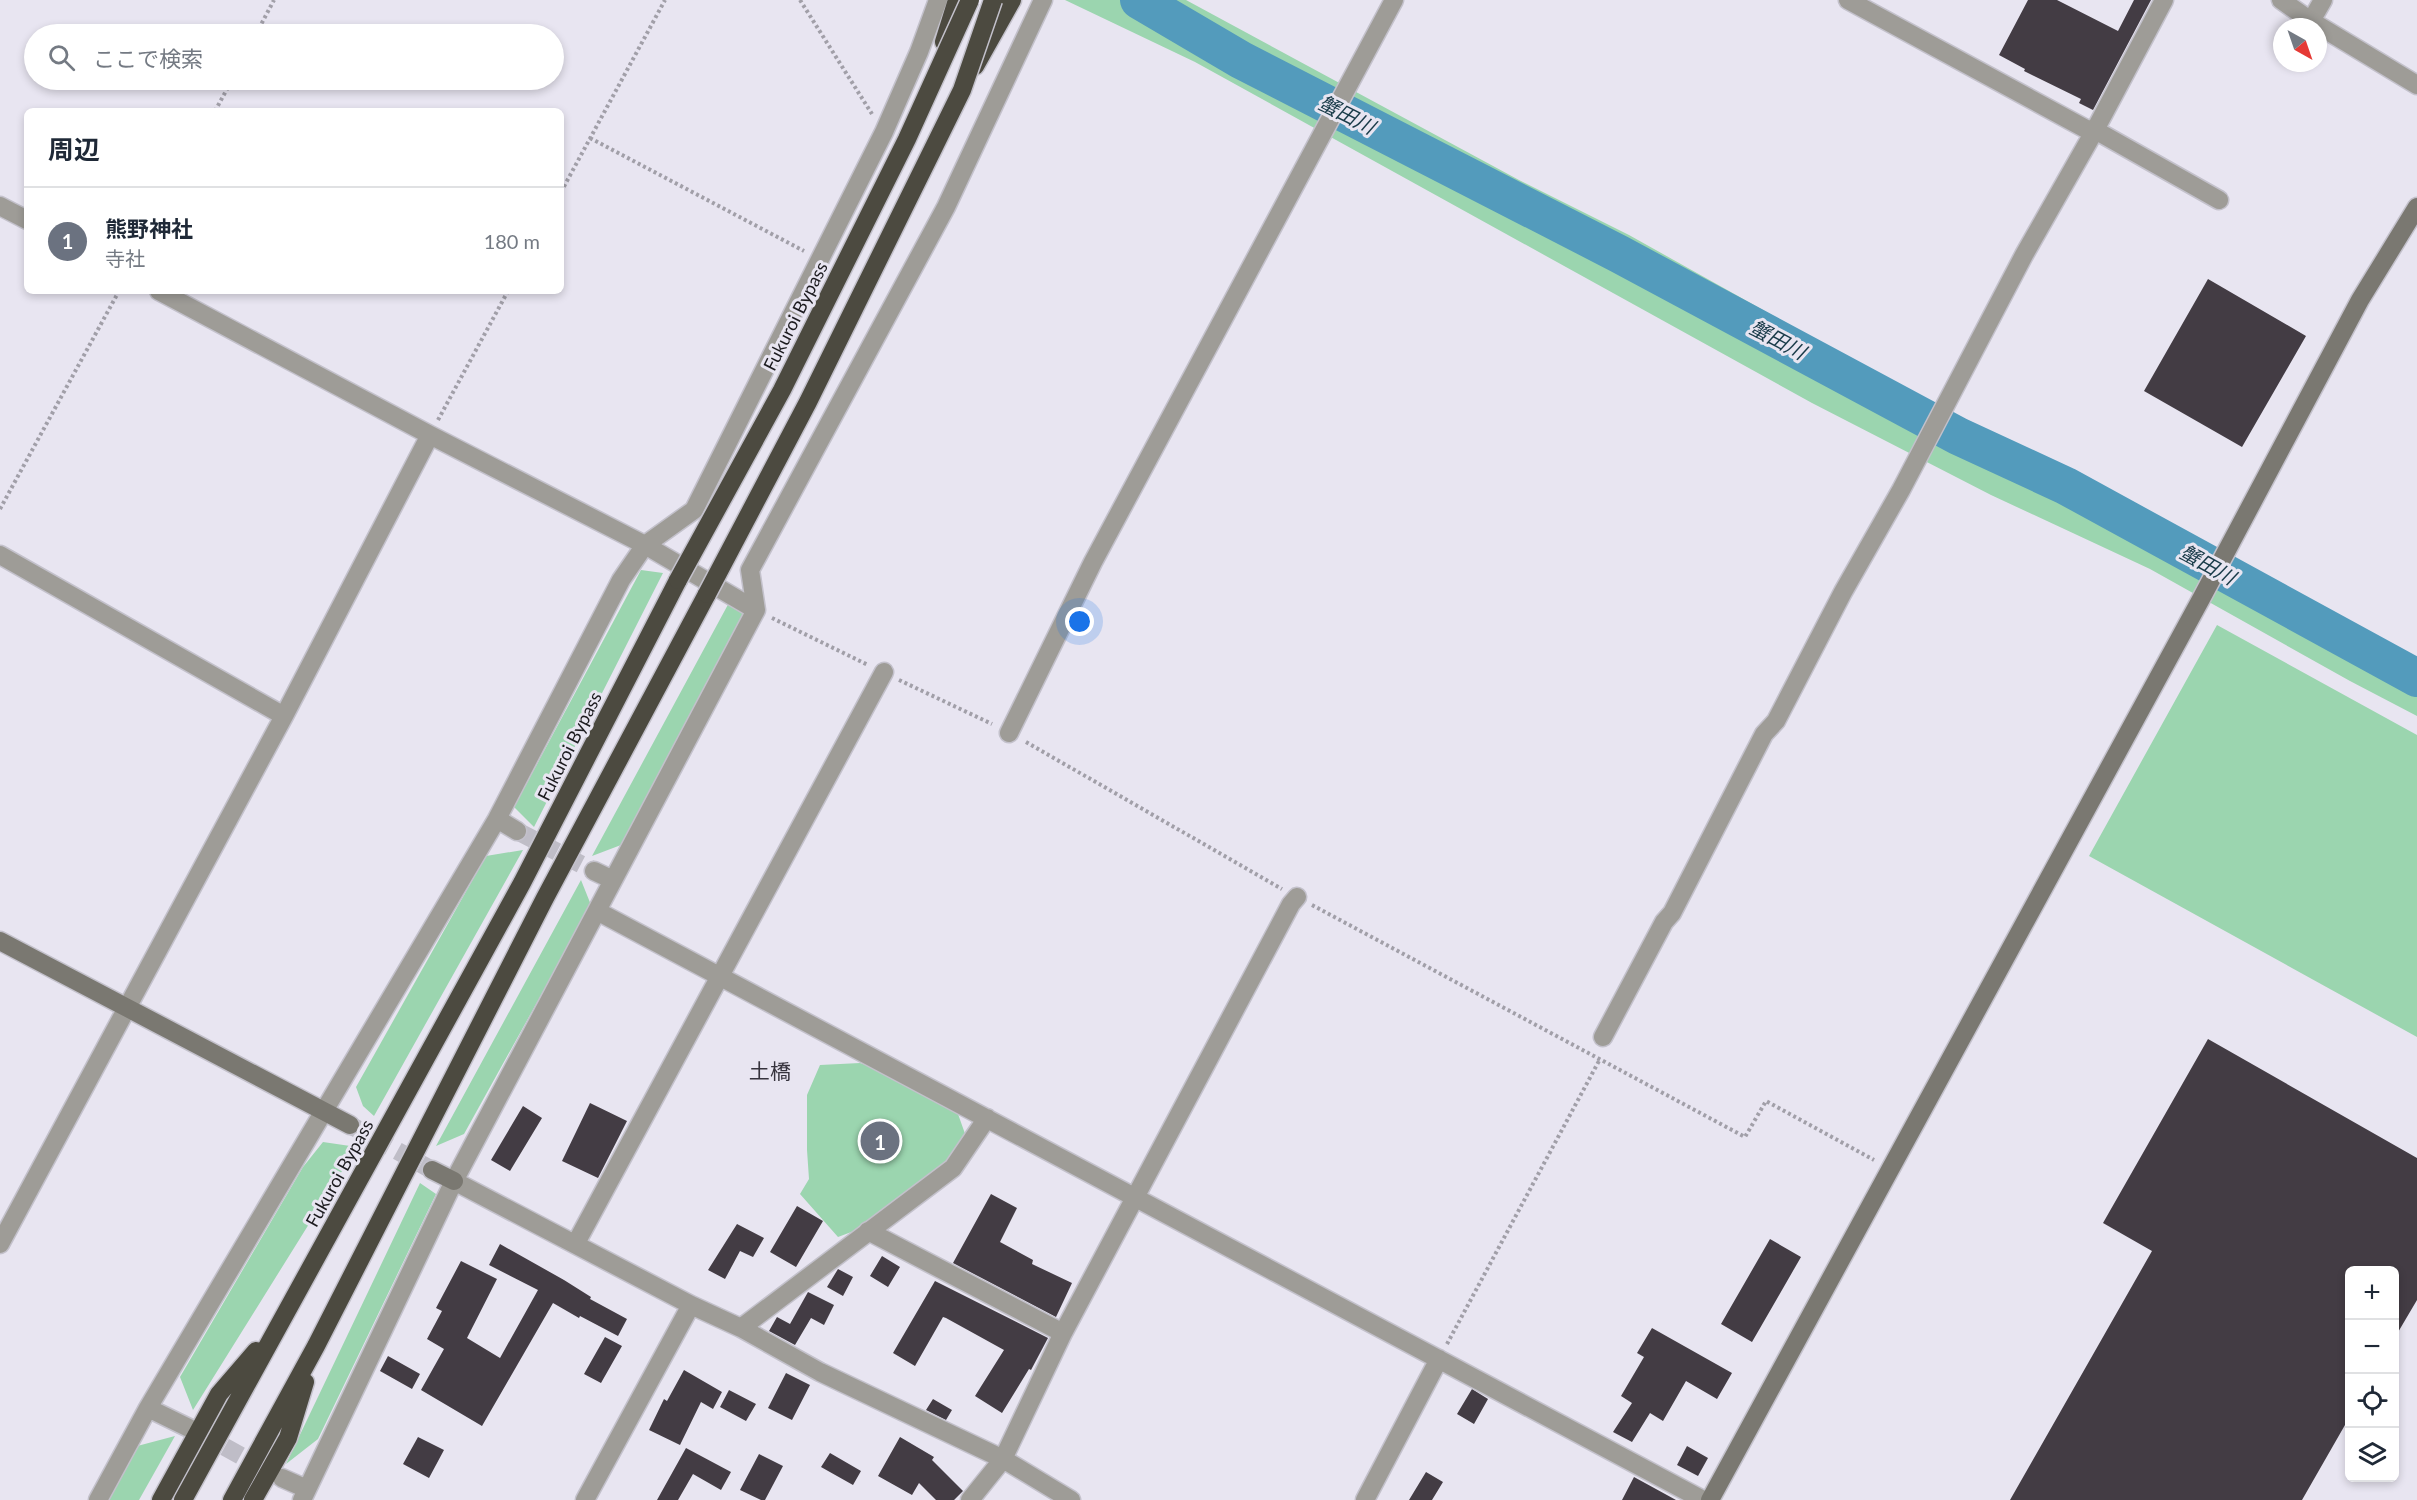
<!DOCTYPE html>
<html lang="ja">
<meta charset="utf-8">
<style>
body{margin:0;font-family:Lato,"Noto Sans JP",sans-serif;background:#f2f2f3;color:#1f2937}
.controls{position:absolute;right:18px;bottom:18px;display:grid;overflow:hidden;border-radius:9px;box-shadow:0 3px 9px #0003}
.controls button{width:54px;height:54px;display:grid;place-items:center;padding:0;border:0;border-bottom:2px solid #e0e1e3;background:#fff;color:#1f2937;font:30px sans-serif}
.compass{position:absolute;left:2273px;top:18px;width:54px;height:54px;border-radius:50%;background:#fff;box-shadow:0 3px 9px #0003;rotate:140deg}
.you{position:absolute;left:1080px;top:622px;width:21px;height:21px;margin:-15px;border:4px solid #fff;border-radius:50%;background:#1a73e8;box-shadow:0 0 0 9px #1a73e833}
.badge{display:grid;place-items:center;width:39px;height:39px;border-radius:50%;background:#178c6d;color:#fff;font-size:20px;font-weight:700}
.pin{position:absolute;translate:-50% -50%;border:3px solid #fff;box-shadow:0 2px 6px #0006}
.list{margin:0;padding:0;list-style:none}
h2{display:flex;justify-content:space-between;align-items:center;height:78px;margin:0;padding:0 24px;font-size:26px}
h2 small{font-size:20px;font-weight:400;color:#747a83}
.list li{display:grid;grid-template-columns:39px 1fr auto;gap:18px;align-items:center;box-sizing:border-box;height:108px;padding:0 24px;border-top:2px solid #e0e1e3}
.list b{display:block;font-size:22px;white-space:nowrap}
.list p{margin:0;font-size:20px;white-space:nowrap;color:#747a83}
.list em{font-size:20px;font-style:normal;color:#747a83}
.icon{flex:none;width:33px;height:33px;fill:none;stroke:currentColor;stroke-width:2;stroke-linecap:round;stroke-linejoin:round}
.map{position:relative;flex:none;width:2417px;height:1500px;overflow:hidden}
.search{position:absolute;background:#fff;box-shadow:0 3px 9px #0003;left:24px;top:24px;width:540px;height:66px;display:flex;align-items:center;gap:15px;box-sizing:border-box;padding:0 21px;border-radius:33px;color:#747a83;font-size:22px}
.panel{position:absolute;background:#fff;box-shadow:0 3px 9px #0003;left:24px;top:108px;width:540px;height:186px;border-radius:9px}
.map>svg:first-child{display:block}
.green{fill:#9bd5af}
.lines{fill:none;stroke-linecap:round;stroke-linejoin:round}
.river{stroke:#539bbc;stroke-width:38}
.building{fill:#433c44}
.street-tunnel{stroke:#bfbdc7;stroke-width:18;stroke-dasharray:18 9;stroke-linecap:butt}
.secondary-tunnel{stroke:#bfbdc7;stroke-width:18;stroke-dasharray:18 9;stroke-linecap:butt}
.street-casing{stroke:#c3c1cb;stroke-width:21}
.secondary-casing{stroke:#c3c1cb;stroke-width:21}
.highway-casing{stroke:#c3c1cb;stroke-width:21}
.path{stroke:#a19fa8;stroke-width:4;stroke-dasharray:3 3;stroke-linecap:butt}
.street{stroke:#9e9c97;stroke-width:18}
.secondary{stroke:#7a7871;stroke-width:18}
.highway{stroke:#4c4a40;stroke-width:18}
.highway-bridge-casing{stroke:#c3c1cb;stroke-width:21;stroke-linecap:butt}
.highway-bridge{stroke:#4c4a40;stroke-width:18}
.labels{text-anchor:middle;dominant-baseline:central;stroke-width:6;stroke-linejoin:round;paint-order:stroke}
.street-label{font-size:18px;fill:#1c1b1f;stroke:#e8e5f1}
.water-label{font-size:20px;font-style:italic;fill:#183a48;stroke:#e8e5f1}
.quarter-label{font-size:21px;fill:#36333d;stroke:#e8e5f1}
</style>
<div class="map">
<svg width="2417" height="1500" viewBox="0 0 2417 1500">
<rect width="100%" height="100%" fill="#e8e5f1"/>
<!-- green -->
<path class="green" d="M1065 0H1186L1519 180 1629 235 1985 434 2417 662V716L2350 681 2150 569 1991 495 1812 403 1195 62Z
M641 570 663 573 534 827 514 807Z
M731 599 753 617 621 845 592 856Z
M2217 625 2417 735V1037L2089 856Z
M523 850 374 1116 363 1106 356 1087 486 856Z
M581 880 591 905 464 1134 436 1146Z
M860 1063 925 1085 958 1114 969 1145 870 1225 838 1237 800 1194 809 1179 807 1150V1095L820 1065Z
M323 1142 357 1147 193 1410 180 1377 303 1167Z
M420 1183 436 1194 318 1439 286 1464Z
M175 1436 139 1500H102L126 1449Z"/>
<g class="lines">
<!-- river -->
<path class="river" d="M1139 0 1241 60 1619 254 1958 436 2066 486 2417 678"/>
</g>
<!-- building -->
<path class="building" d="M2028 0H2057L2118 31 2134 0H2151L2093 110 2079 103 2081 99 2024 71 2025 69 1999 55Z
M2208 279 2306 336 2242 447 2144 391Z
M2208 1039 2417 1158V1300L2394 1339V1270H2349V1418L2302 1500H2010L2152 1251 2103 1223Z
M590 1103 627 1121 598 1178 562 1161Z
M523 1106 542 1118 510 1171 491 1160Z
M991 1194 1017 1208 1000 1242 1033 1260 1032 1264 1072 1283 1056 1317 953 1263Z
M797 1206 823 1221 796 1267 770 1252Z
M737 1224 764 1238 753 1257 740 1251 725 1279 708 1270Z
M1770 1239 1801 1257 1752 1342 1721 1324Z
M500 1244 564 1280 591 1297 590 1299 627 1319 618 1336 580 1316 579 1318 553 1303 482 1426 421 1390 444 1349 427 1339 442 1311 436 1308 461 1261 497 1279 467 1338 500 1358 538 1290 489 1265Z
M882 1256 900 1267 888 1287 870 1276Z
M838 1269 853 1277 843 1296 827 1287Z
M935 1281 1048 1338 1031 1370 1029 1369 1002 1413 975 1396 1004 1350 946 1318 943 1317 915 1366 893 1353Z
M808 1292 834 1305 824 1325 811 1318 795 1345 769 1331 777 1317 790 1324Z
M1652 1328 1732 1373 1717 1399 1686 1381 1663 1421 1650 1413 1632 1442 1613 1432 1632 1403 1621 1396 1644 1357 1637 1353Z
M605 1337 622 1346 601 1383 584 1374Z
M388 1356 420 1374 412 1389 380 1371Z
M684 1370 722 1392 713 1409 701 1402 680 1445 649 1430 664 1399 667 1401Z
M786 1373 810 1385 792 1420 768 1408Z
M1472 1389 1488 1399 1474 1424 1457 1414Z
M729 1390 756 1404 746 1421 720 1407Z
M933 1399 952 1410 946 1420 926 1410Z
M418 1437 444 1450 429 1478 403 1464Z
M900 1437 934 1457 932 1460 963 1491 954 1500H936L919 1483 912 1495 878 1476Z
M1687 1446 1708 1458 1698 1476 1677 1465Z
M686 1448 731 1472 721 1490 693 1474 678 1500H657Z
M830 1453 861 1471 853 1485 821 1467Z
M759 1454 783 1466 765 1500H761L740 1490Z
M1426 1472 1443 1482 1432 1500H1409Z
M1634 1477 1676 1500H1622Z"/>
<g class="lines">
<!-- street-tunnel -->
<path class="street-tunnel" d="M517 831 594 871
M201 1434 267 1470"/>
<!-- secondary-tunnel -->
<path class="secondary-tunnel" d="M350 1125 432 1170"/>
<!-- street casing -->
<g class="street-casing">
<path id="street" d="M1848 0 2086 129 2095 130 2219 200
M2281 0 2311 21 2417 85
M2311 21 2323 0
M0 206 27 220
M159 291 430 435 645 545 756 610
M0 555 284 716
M1009 733 1093 562 1394 0
M497 819 517 831
M594 871 613 880
M597 911 1703 1500
M1603 1037 1664 922 1672 913 1764 734 1776 721 1843 592 1901 490 2024 255 2095 130 2164 0
M454 1181 691 1305 741 1328 820 1372 1003 1459 1071 1500
M868 1231 1063 1333
M576 1243 884 672
M0 1244 284 716 430 435
M741 1328 953 1168 987 1118
M148 1408 191 1429
M282 1478 307 1489
M98 1500 148 1408 497 819 621 580 645 545 694 510 884 132 919 52 938 0
M302 1500 454 1181 756 610 750 570 946 207 1043 0
M585 1500 691 1305
M970 1500 1003 1459 1063 1333 1291 904 1297 897
M1365 1500 1439 1359"/>
</g>
<!-- secondary casing -->
<g class="secondary-casing">
<path id="secondary" d="M0 941 350 1125
M432 1170 454 1181
M1710 1500 2201 599 2360 300 2417 207"/>
</g>
<!-- highway casing -->
<g class="highway-casing">
<path id="highway" d="M944 42 957 0
M975 66 1012 0
M161 1500 219 1394 256 1351
M183 1500 522 883 678 580
M232 1500 316 1346 545 898 707 594
M253 1500 288 1438 305 1382"/>
</g>
<!-- path -->
<path class="path" d="M800 0 872 114
M256 34 274 0
M215 111 232 80
M590 138 804 251
M561 192 665 0
M438 420 508 291
M0 509 119 291
M772 618 868 665
M899 680 992 724
M1026 742 1282 889
M1312 905 1745 1137 1766 1101 1874 1160
M1447 1344 1600 1059"/>
<!-- street -->
<use href="#street" class="street"/>
<!-- secondary -->
<use href="#secondary" class="secondary"/>
<!-- highway -->
<use href="#highway" class="highway"/>
<!-- highway-bridge casing -->
<g class="highway-bridge-casing">
<path id="highway-bridge" d="M678 580 782 390 907 139 970 0
M707 594 808 402 932 151 962 90 993 0"/>
</g>
<!-- highway-bridge -->
<use href="#highway-bridge" class="highway-bridge"/>
</g>
<g class="labels">
<!-- street labels -->
<g class="street-label">
<text transform="translate(795 316) rotate(-63)">Fukuroi Bypass</text>
<text transform="translate(569 746) rotate(-63)">Fukuroi Bypass</text>
<text transform="translate(339 1173) rotate(-61)">Fukuroi Bypass</text>
</g>
<!-- water labels -->
<g class="water-label">
<text transform="translate(1347 114) rotate(27)">蟹田川</text>
<text transform="translate(1778 339) rotate(28)">蟹田川</text>
<text transform="translate(2208 564) rotate(29)">蟹田川</text>
</g>
<!-- quarter labels -->
<g class="quarter-label">
<text x="770" y="1070">土橋</text>
</g>
</g>
</svg>
<div class="controls">
<button>+</button>
<button>−</button>
<button><svg class="icon" aria-label="locate" viewBox="0 0 24 24"><circle cx="12" cy="12" r="6"/><path d="M12 2v4M12 18v4M2 12h4M18 12h4"/></svg></button>
<button><svg class="icon" aria-label="layers" viewBox="0 0 24 24"><path d="M12 4l9 5-9 5-9-5zM3 14l9 5 9-5"/></svg></button>
</div>
<svg class="compass" viewBox="-18 -18 36 36"><path d="M0-13l5 13h-10z" fill="#e53935"/><path d="M0 13l5-13h-10z" fill="#747a83"/></svg>
<div class="you"></div>
<div class="pin badge" style="left:880px;top:1141px;background:#6b7280">1</div>
<div class="search"><svg class="icon" aria-label="search" viewBox="0 0 24 24"><circle cx="10" cy="10" r="6"/><path d="M15 15l6 6"/></svg>ここで検索</div>
<section class="panel">
<h2>周辺<small></small></h2>
<ul class="list">
<li><span class="badge" style="background:#6b7280">1</span><div><b>熊野神社</b><p>寺社</p></div><em>180 m</em></li>
</ul>
</section>
</div>
